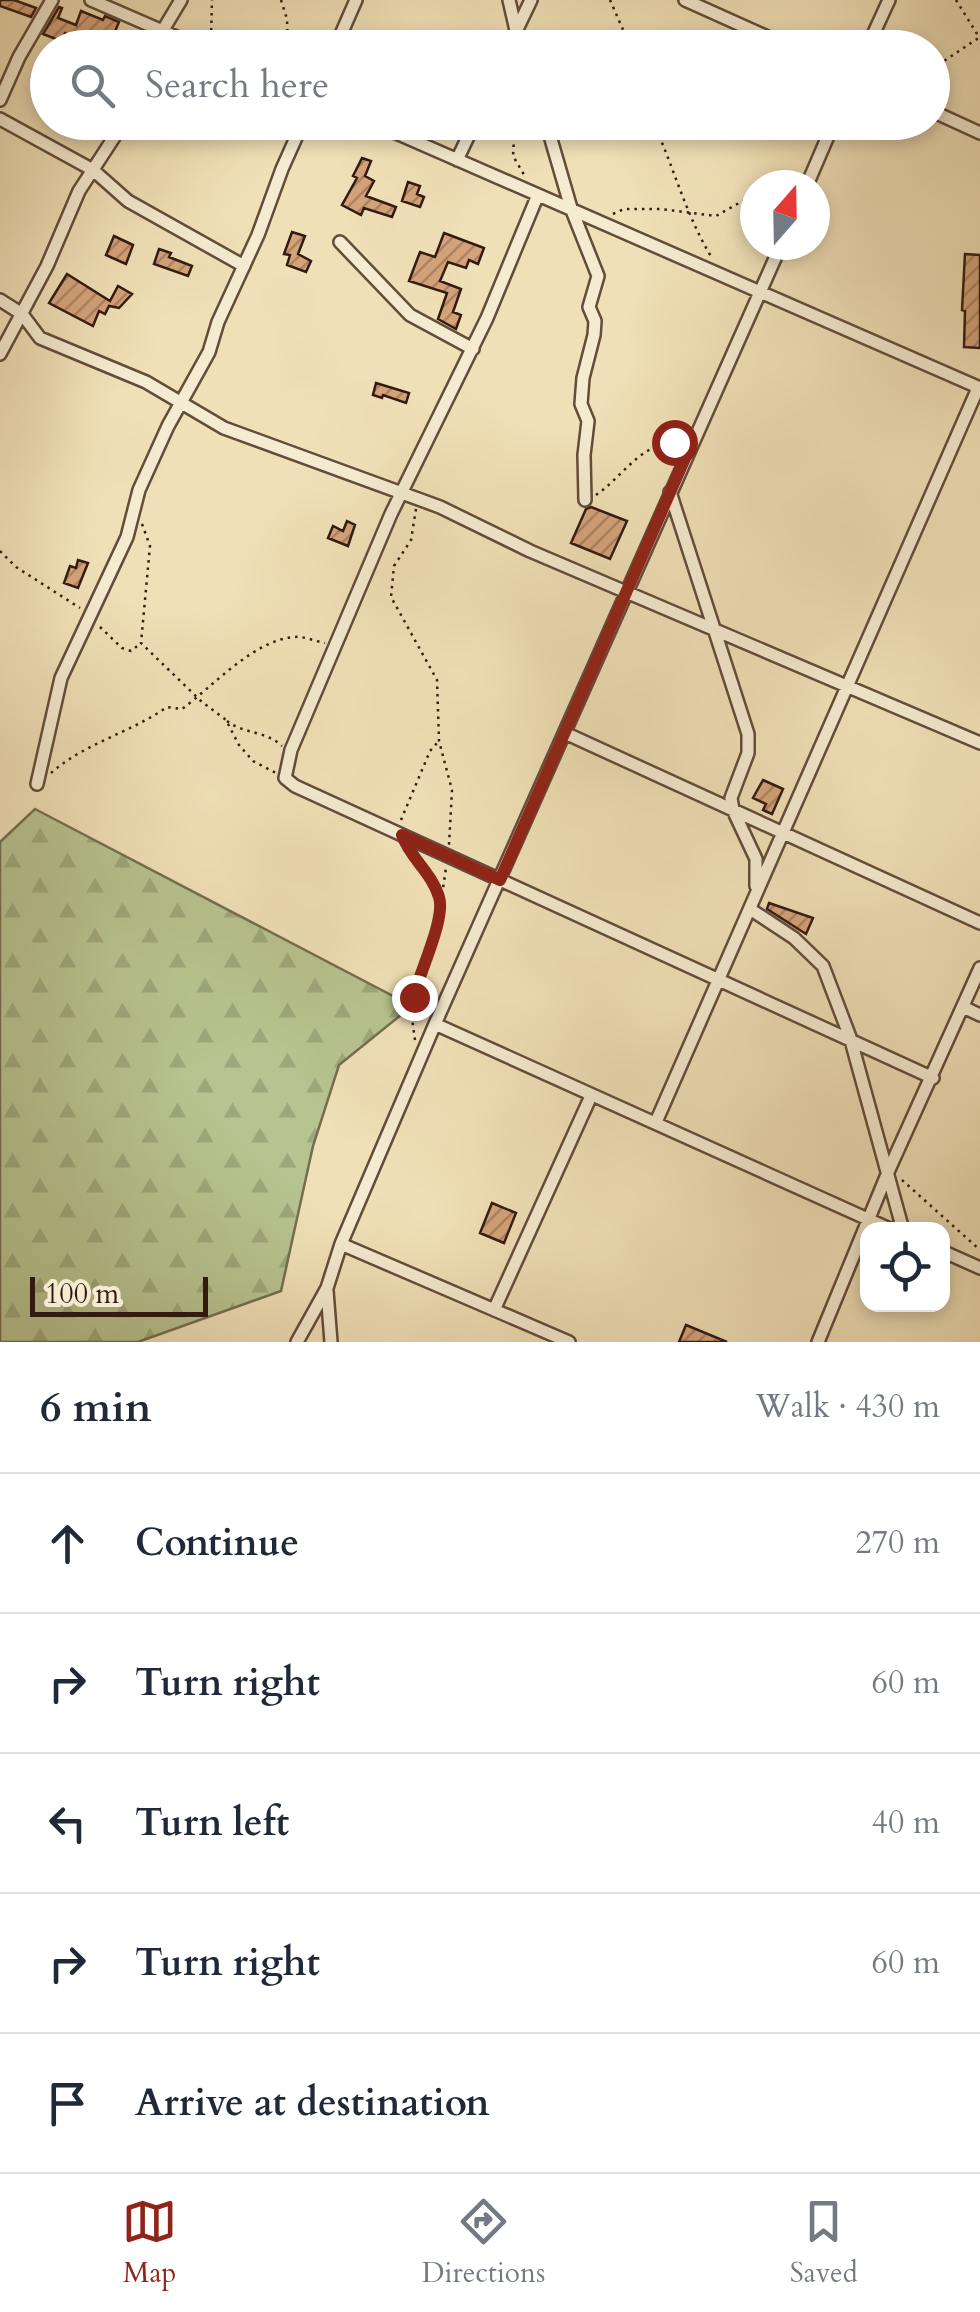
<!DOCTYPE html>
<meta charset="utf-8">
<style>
body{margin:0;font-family:Cardo,serif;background:#f6f6f7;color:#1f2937}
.controls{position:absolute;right:30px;bottom:30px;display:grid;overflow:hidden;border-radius:20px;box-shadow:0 5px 15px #0003}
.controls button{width:90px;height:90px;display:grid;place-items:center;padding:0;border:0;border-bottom:2px solid #e0e1e3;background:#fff;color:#1f2937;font:50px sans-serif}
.compass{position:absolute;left:740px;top:170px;width:90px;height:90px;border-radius:50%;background:#fff;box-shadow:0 5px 15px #0003;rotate:20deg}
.scale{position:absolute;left:30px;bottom:25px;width:178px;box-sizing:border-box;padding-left:10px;border:5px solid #321a11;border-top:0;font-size:28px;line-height:35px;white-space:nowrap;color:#321a11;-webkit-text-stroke:8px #f5ebd0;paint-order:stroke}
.stop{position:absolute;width:30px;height:30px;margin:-22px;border:8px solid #8f2418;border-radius:50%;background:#fff}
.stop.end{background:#8f2418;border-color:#fff;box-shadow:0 2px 10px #0008}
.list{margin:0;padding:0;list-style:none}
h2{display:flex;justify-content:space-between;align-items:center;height:130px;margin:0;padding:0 40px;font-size:42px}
h2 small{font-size:32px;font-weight:400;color:#747a83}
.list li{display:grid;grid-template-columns:65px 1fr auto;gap:30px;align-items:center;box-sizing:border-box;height:140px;padding:0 40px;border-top:2px solid #e0e1e3}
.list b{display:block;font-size:38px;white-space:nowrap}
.list em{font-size:32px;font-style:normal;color:#747a83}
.icon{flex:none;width:55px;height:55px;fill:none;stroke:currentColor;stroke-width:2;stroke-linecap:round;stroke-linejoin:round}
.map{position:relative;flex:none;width:980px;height:1342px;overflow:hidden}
.search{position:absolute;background:#fff;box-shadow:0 5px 15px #0003;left:30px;right:30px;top:30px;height:110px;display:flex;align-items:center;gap:25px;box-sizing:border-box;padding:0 35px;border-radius:55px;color:#747a83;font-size:38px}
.sheet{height:830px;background:#fff}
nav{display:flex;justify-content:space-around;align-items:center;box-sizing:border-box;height:140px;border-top:2px solid #e0e1e3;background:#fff;font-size:28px;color:#747a83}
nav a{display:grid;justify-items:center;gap:5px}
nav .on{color:#8f2418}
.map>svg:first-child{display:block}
.forest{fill:url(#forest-firs);stroke:#746e50;stroke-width:2.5}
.building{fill:url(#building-hatch);stroke:#321a11;stroke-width:2.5}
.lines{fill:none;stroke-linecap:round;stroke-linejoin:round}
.minor-casing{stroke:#624c3a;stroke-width:16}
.path{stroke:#321a11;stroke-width:2.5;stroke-dasharray:2.5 5;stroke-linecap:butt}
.minor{stroke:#f5ebd0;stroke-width:11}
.route{stroke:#8f2418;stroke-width:12}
</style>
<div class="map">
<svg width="980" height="1342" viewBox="0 0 980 1342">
<defs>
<pattern id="forest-firs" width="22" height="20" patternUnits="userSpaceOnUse" patternTransform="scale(2.5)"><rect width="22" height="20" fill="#b7c390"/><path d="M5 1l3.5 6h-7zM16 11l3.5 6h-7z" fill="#9ea77b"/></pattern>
<pattern id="building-hatch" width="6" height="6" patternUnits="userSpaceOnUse" patternTransform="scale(2.5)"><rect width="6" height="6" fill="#d5a37a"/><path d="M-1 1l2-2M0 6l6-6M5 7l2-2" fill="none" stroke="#ad8463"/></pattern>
</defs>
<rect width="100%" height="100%" fill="#f0e0b7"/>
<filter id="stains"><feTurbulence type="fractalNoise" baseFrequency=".002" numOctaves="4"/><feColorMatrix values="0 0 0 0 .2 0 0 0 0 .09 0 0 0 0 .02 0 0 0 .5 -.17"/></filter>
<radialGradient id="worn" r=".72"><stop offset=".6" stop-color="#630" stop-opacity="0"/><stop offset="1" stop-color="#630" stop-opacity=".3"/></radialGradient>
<!-- forest -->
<path class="forest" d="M35 809 412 1006 339 1065 313 1146 281 1291 138 1342H0V842Z"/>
<!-- building -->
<path class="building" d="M0 0H14L36 8 31 17 0 6Z
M59 7 62 8 58 18 76 25 81 11 103 20 105 16 119 22 108 48H91L93 43 65 33 61 41 43 34Z
M362 158 371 161 365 176 374 181 366 196 396 207 392 217 364 208 361 215 342 205 357 178 353 176Z
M408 182 420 186 417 194 424 197 420 207 402 201Z
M292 232 305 236 298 254 311 261 306 272 287 265 290 255 284 254Z
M444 233 484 248 478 264 469 260 466 268 448 262 440 281 461 289 453 312 461 315 456 329 438 319 447 293 409 281 420 252 435 257Z
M114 236 133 245 126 264 106 255Z
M159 249 171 253 169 257 192 266 188 276 154 264Z
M965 254 980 255V348L964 347 965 311 962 310Z
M67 274 110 301 118 286 132 294 119 308 109 306 105 314 99 311 93 326 49 303Z
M376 383 409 393 406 403 383 395 382 398 373 395Z
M591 507 627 521 610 559 571 543 586 509Z
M347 521 355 525 348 546 328 538 333 526 343 531Z
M78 560 88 563 78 588 64 583 70 566 76 568Z
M763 780 783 789 772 814 763 810 766 804 753 798Z
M769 903 813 918 806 934 767 909Z
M492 1203 516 1213 504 1243 480 1233Z
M686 1325 727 1342H679Z"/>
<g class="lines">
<!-- minor casing -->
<g class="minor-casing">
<path id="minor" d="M91 0 202 48
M509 0 520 48
M685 0 792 48
M163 30 181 0
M335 48 356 0
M508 48 531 0
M867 48 889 0
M0 100 19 57 52 0
M932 111 980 133
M0 119 93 170 128 201 244 266
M371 122 980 388
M546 122 571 208 598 276 589 307 595 321 594 335 583 378 581 404 588 421 584 455 585 500
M457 160 475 122
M807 185 834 122
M537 197 487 318 391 514 291 750 285 778 295 786 933 1078
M340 242 410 315 473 349
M0 300 22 314 40 338 146 382 224 428 440 507 530 551 980 743
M0 354 47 266 79 191 124 122
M670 492 748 734V753L731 798 733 810 756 859V886
M565 733 980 923
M37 784 61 678 127 537 139 490 168 426 209 352 218 322 258 235 282 169 303 122
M750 909 794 938 823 966 850 1037 903 1230
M963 1007 980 1015
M435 1024 892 1230
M656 1122 978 388
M341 1244 569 1342
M942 1251 980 1268
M327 1291 331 1342
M494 1310 591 1096
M297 1342 327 1288 341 1244 435 1024 781 245
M818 1342 888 1172 980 968"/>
</g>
<!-- path -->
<path class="path" d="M281 0 287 19 288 48
M610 0 631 48
M956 0 979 37
M211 38 212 0
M932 69 980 37
M515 122 513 156 526 178
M653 122C674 167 686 216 712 258
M780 185 797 180
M613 214 624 209H661L716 216 755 194
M596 495C623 477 642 440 679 443
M416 509 411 540 394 566 391 597 437 680 439 741 452 790 449 845
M142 524 150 546 141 643 202 702 226 720 239 745 253 761 276 773
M0 551 16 567 80 608
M100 627 122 648 131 651 140 644
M227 721C244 734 267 731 282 746
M51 773C85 743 130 733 167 707L182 709C212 687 254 640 294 637 304 636 314 641 325 643
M401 820 430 751 438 742
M410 851 431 878 440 899
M415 1040 411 1011 439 916 446 868
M902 1180 980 1250"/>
<!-- minor -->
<use href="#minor" class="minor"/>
</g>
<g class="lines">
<!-- route -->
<path class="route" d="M414 997C419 972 446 919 439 897 432 873 410 858 402 835L500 880 689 449 674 442"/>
</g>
<rect width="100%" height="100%" filter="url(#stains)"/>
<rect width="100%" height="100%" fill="url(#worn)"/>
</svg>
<div class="controls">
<button><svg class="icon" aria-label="locate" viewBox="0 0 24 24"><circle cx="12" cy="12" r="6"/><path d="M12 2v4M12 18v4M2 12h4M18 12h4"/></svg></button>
</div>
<svg class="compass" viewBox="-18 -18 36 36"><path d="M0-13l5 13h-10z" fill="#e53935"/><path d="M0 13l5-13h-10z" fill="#747a83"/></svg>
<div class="scale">100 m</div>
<div class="stop" style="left:674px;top:442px"></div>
<div class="stop end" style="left:414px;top:997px"></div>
<div class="search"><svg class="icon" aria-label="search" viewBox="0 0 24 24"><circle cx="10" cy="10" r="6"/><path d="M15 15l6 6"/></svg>Search here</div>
</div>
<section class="sheet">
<h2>6 min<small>Walk · 430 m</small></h2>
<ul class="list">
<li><svg class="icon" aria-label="ahead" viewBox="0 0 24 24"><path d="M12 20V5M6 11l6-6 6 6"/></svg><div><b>Continue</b></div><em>270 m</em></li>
<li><svg class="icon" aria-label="right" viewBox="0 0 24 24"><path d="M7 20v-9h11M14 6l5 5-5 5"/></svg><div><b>Turn right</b></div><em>60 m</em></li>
<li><svg class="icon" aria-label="left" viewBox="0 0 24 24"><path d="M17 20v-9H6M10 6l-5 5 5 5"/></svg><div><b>Turn left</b></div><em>40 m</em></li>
<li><svg class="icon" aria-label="right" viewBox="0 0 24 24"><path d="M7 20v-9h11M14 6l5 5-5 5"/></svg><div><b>Turn right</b></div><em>60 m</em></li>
<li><svg class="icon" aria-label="arrive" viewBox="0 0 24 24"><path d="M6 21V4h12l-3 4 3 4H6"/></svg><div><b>Arrive at destination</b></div></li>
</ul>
</section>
<nav>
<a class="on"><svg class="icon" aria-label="map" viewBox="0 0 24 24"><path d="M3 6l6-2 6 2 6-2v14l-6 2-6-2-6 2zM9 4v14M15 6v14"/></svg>Map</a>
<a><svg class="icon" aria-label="directions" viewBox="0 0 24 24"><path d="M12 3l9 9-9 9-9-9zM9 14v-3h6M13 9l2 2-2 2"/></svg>Directions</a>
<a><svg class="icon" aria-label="saved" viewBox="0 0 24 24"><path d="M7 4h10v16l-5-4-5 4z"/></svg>Saved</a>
</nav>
